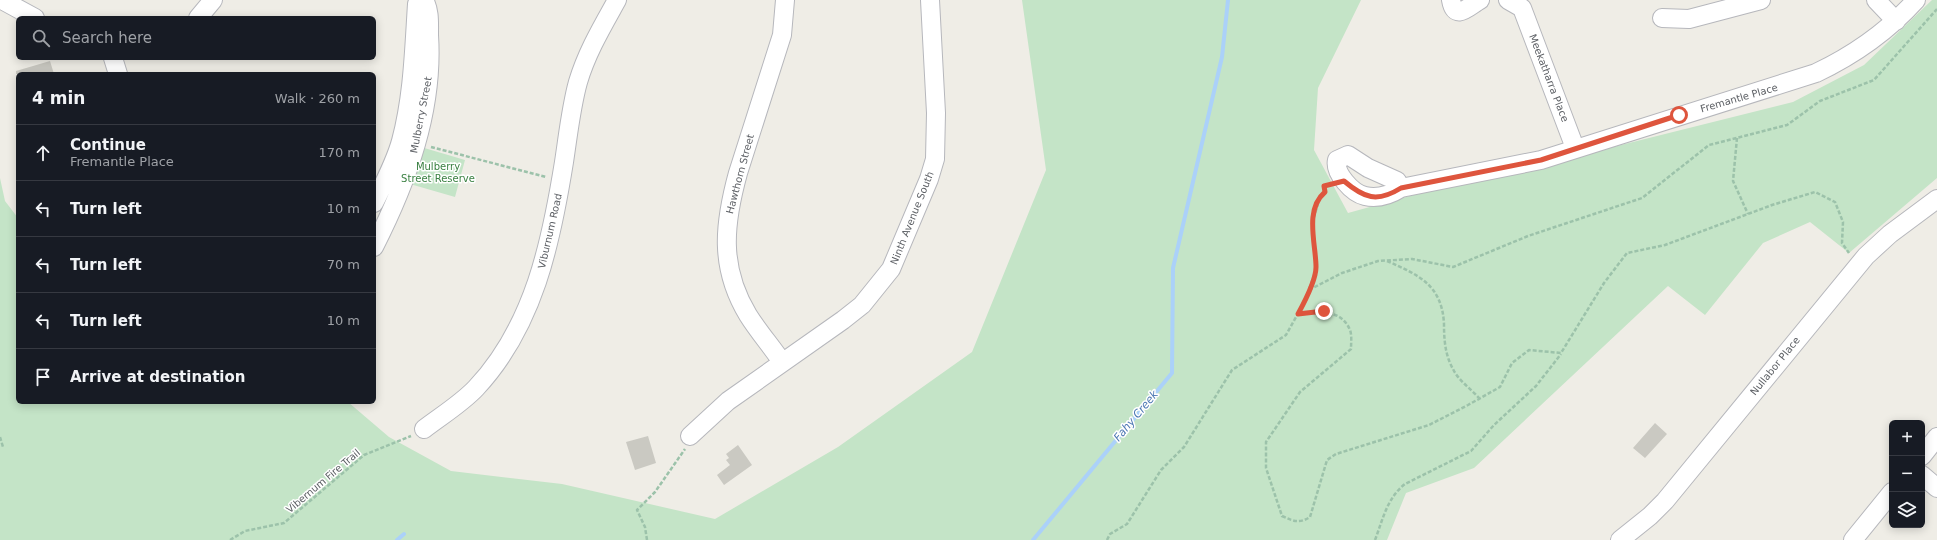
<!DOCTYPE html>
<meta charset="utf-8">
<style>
body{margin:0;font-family:"DejaVu Sans",sans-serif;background:#242831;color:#f1f3f6}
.controls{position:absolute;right:12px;bottom:12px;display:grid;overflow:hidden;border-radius:6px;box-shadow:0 2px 10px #0003}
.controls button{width:36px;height:36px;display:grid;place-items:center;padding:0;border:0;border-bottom:1px solid #363941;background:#171b24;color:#f1f3f6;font:20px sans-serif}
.stop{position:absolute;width:12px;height:12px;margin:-9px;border:3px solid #de553d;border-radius:50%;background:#fff}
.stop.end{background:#de553d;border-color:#fff;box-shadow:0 1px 4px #0008}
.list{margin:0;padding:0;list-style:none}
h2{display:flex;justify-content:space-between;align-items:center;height:52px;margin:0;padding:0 16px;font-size:17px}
h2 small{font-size:13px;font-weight:400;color:#9ea1a6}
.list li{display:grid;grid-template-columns:26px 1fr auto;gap:12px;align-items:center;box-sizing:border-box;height:56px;padding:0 16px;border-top:1px solid #363941}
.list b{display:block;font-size:15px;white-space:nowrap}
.list p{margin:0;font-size:13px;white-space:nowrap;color:#9ea1a6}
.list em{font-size:13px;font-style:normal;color:#9ea1a6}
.icon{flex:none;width:22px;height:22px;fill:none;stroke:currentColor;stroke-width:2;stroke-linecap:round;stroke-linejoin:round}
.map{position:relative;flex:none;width:1937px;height:540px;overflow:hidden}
.search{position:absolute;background:#171b24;box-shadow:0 2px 10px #0003;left:16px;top:16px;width:360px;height:44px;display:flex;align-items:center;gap:10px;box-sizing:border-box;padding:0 14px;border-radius:6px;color:#9ea1a6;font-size:15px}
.panel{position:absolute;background:#171b24;box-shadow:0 2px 10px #0003;left:16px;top:72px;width:360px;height:332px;border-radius:6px}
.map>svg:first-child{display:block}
.green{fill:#c4e4c7}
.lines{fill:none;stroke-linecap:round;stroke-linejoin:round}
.stream{stroke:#abd1f9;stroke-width:4}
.building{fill:#cac9c2}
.minor-casing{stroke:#b6b7bc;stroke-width:20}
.path{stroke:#9cc2aa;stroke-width:2.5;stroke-dasharray:4 2;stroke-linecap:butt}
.minor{stroke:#fff;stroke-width:18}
.route{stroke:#de553d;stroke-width:5}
.labels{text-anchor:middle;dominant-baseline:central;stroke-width:3;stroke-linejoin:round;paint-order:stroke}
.street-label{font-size:10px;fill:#5d6065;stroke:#fff}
.park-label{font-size:10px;fill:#3a8042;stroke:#fff}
.water-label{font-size:11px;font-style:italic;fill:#4c77b3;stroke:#fff}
</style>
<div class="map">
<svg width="1937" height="540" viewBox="0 0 1937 540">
<rect width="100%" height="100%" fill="#efede6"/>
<!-- green -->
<path class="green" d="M1022 0H1361L1318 88 1314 150 1348 213 1464 181 1561 160 1793 102 1864 65 1932 0H1937V178L1849 253 1810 222 1763 243 1705 315 1668 286 1474 468 1406 493 1387 540H0V178L5 201 18 218V402H348L389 437 451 471 562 484 715 519 838 447 972 352 1046 170Z
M421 147 465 160 455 197 410 184Z"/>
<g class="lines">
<!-- stream -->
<path class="stream" d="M397 540 404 534
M1033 540 1172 373 1173 268 1222 57 1228 0"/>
</g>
<!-- building -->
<path class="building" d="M50 61 54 74H16V71Z
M1655 423 1667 434 1645 458 1633 448Z
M648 436 656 463 635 470 626 442Z
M738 445 752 465 724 485 717 475 730 465 726 460 729 458 726 454Z"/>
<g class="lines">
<!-- minor casing -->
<g class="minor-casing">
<path id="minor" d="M2 0 35 18
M1451 0C1455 23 1470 5 1480 0
M1508 0 1522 8 1575 148
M1876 0 1896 21
M198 18 213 0
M1662 18 1689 19 1761 0
M113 58 118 74
M1401 188 1397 181 1368 168 1348 155 1337 160C1334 173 1352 193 1365 196 1378 199 1390 195 1401 188L1541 160 1816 73C1854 55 1888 31 1916 0
M374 203C384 183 395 163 401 141 413 96 414 50 417 4L420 0
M374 247C407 182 434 110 429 35 429 23 430 10 424 0
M782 362C771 346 758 331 748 315 719 267 724 224 738 173L782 35 785 0
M424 429C441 416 462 403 476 388 534 326 551 243 564 162 568 136 571 107 578 82 587 52 602 27 617 0
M690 436 728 401 843 320 862 305 891 269 929 179 935 159 936 113 930 0
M1922 456 1937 437
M1922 475 1937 488
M1620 540 1650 516 1665 501 1866 256 1890 234 1937 199
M1853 540 1892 492"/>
</g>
<!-- path -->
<path class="path" d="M1737 138 1733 181 1748 214
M431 147 546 177
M1387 261C1419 275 1442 285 1444 324 1444 339 1445 355 1453 369 1458 380 1471 389 1479 398
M1309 290 1342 273 1378 261 1412 259 1453 267 1528 236 1642 198 1709 145 1787 125 1820 101 1874 80 1937 9
M1298 314C1317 312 1341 308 1350 330 1352 335 1351 343 1351 349L1300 392 1266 442V468L1282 516C1293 521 1299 524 1310 517L1327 460 1336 454 1429 425 1468 405 1500 387 1512 363 1529 350 1561 353 1604 283 1627 253 1665 245 1772 205 1815 192 1835 202 1843 222 1842 243 1849 253
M0 437 3 447
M230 540 245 531 284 523 364 455 411 436
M647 540 645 527 637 510 655 492 685 449
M1107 540 1110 534 1127 524 1161 470 1184 447 1232 370 1286 335 1305 301 1316 269 1312 224 1320 197 1325 192 1324 186 1329 185
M1375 540C1383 519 1387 498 1405 484L1471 451 1494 425 1536 386 1561 354"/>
<!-- minor -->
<use href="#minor" class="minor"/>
</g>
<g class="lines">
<!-- route -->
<path class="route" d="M1324 311 1298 314C1304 303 1316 281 1316 267 1316 244 1304 210 1325 192L1324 186 1344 181C1364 198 1377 203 1401 188L1541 160 1679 115"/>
</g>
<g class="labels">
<!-- street labels -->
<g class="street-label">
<text transform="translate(1549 78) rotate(69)">Meekatharra Place</text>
<text transform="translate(1739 98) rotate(-16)">Fremantle Place</text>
<text transform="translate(421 115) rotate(-79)">Mulberry Street</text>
<text transform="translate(740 174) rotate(-75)">Hawthorn Street</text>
<text transform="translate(912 218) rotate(-68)">Ninth Avenue South</text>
<text transform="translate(550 231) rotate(-77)">Viburnum Road</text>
<text transform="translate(1775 366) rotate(-51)">Nullabor Place</text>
<text transform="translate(323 481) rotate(-40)">Vibernum Fire Trail</text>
</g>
<!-- park labels -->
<g class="park-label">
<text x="438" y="166">Mulberry<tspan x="438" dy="12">Street Reserve</tspan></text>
</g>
<!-- water labels -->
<g class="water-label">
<text transform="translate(1136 416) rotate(-50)">Fahy Creek</text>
</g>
</g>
</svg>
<div class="controls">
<button>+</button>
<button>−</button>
<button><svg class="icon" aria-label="layers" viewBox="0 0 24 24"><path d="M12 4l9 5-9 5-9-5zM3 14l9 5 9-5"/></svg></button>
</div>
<div class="stop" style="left:1679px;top:115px"></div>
<div class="stop end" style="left:1324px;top:311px"></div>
<div class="search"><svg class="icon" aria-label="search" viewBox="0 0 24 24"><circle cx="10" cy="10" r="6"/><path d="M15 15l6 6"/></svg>Search here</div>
<section class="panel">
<h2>4 min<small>Walk · 260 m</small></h2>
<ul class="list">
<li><svg class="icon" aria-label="ahead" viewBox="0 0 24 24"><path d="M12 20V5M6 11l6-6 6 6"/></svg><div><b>Continue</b><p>Fremantle Place</p></div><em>170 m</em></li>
<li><svg class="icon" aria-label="left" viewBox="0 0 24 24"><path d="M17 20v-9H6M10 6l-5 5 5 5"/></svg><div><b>Turn left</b></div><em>10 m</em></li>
<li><svg class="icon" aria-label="left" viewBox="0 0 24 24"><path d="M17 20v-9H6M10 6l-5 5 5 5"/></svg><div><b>Turn left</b></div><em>70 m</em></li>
<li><svg class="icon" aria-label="left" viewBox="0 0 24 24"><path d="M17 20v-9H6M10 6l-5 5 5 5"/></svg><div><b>Turn left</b></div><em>10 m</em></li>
<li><svg class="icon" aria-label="arrive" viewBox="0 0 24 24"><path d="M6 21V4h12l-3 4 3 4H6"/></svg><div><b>Arrive at destination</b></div></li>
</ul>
</section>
</div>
